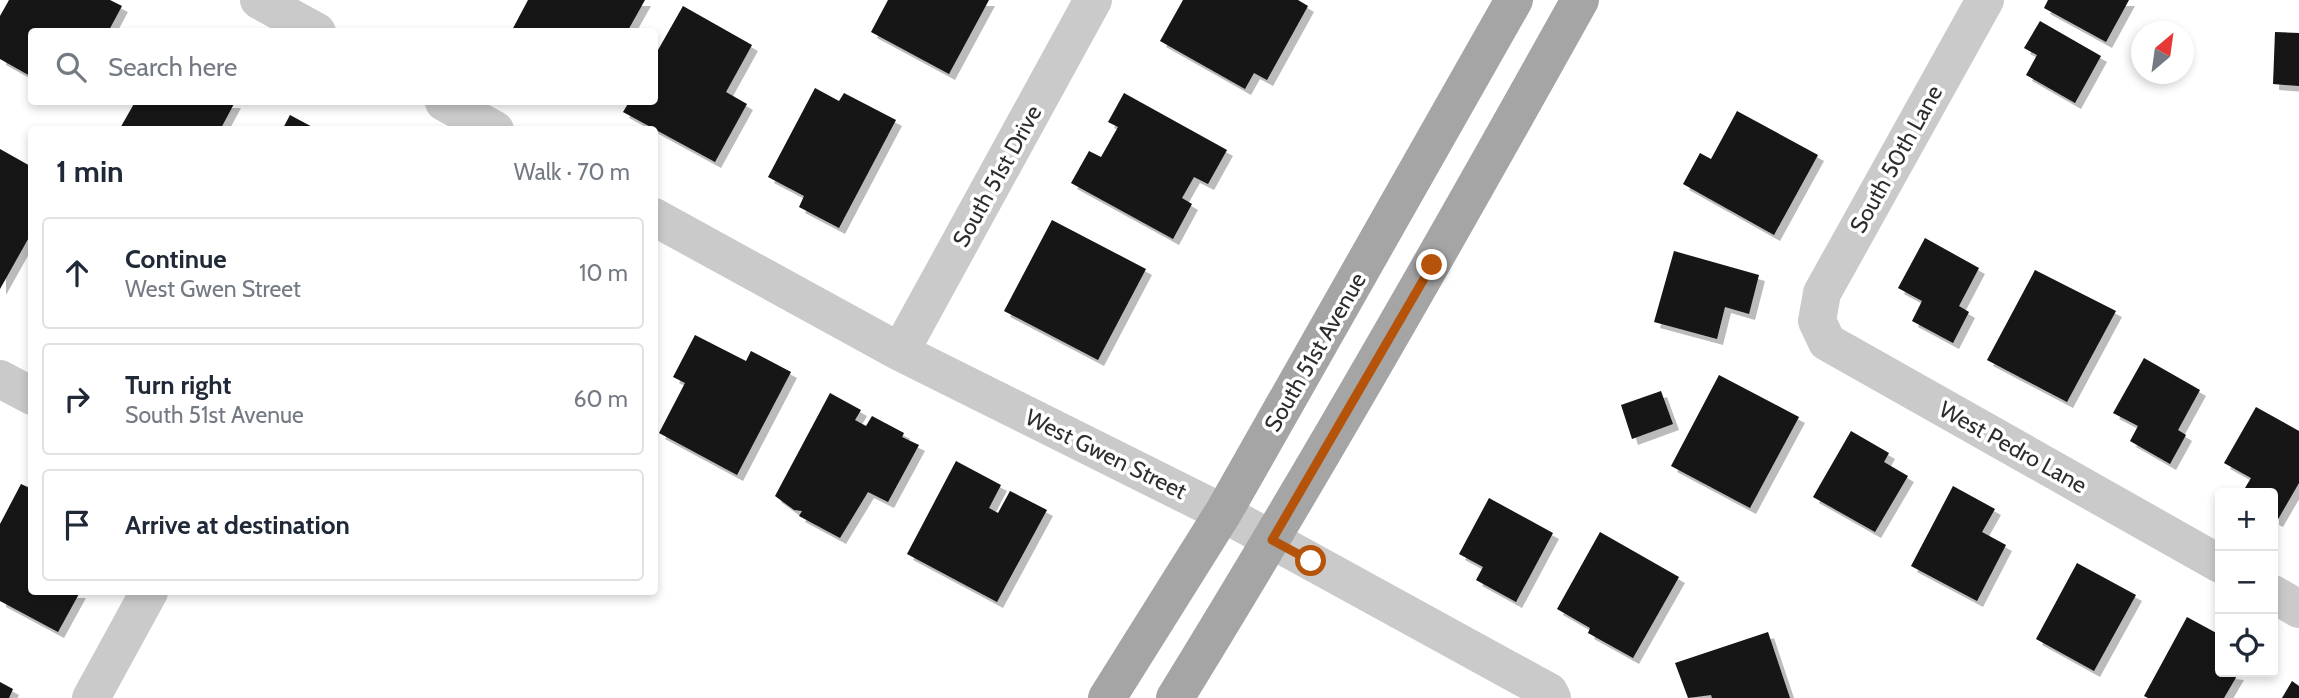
<!DOCTYPE html>
<meta charset="utf-8">
<style>
body{margin:0;font-family:Cabin,sans-serif;background:#f2f2f3;color:#1f2937}
.controls{position:absolute;right:21px;bottom:21px;display:grid;overflow:hidden;border-radius:7px;box-shadow:0 4px 10px #0003}
.controls button{width:63px;height:63px;display:grid;place-items:center;padding:0;border:0;border-bottom:2px solid #e0e1e3;background:#fff;color:#1f2937;font:35px sans-serif}
.compass{position:absolute;left:2131px;top:21px;width:63px;height:63px;border-radius:50%;background:#fff;box-shadow:0 4px 10px #0003;rotate:29deg}
.stop{position:absolute;width:21px;height:21px;margin:-16px;border:5px solid #b45309;border-radius:50%;background:#fff}
.stop.end{background:#b45309;border-color:#fff;box-shadow:0 2px 7px #0008}
.list{margin:0;padding:0;list-style:none}
h2{display:flex;justify-content:space-between;align-items:center;height:91px;margin:0;padding:0 28px;font-size:30px}
h2 small{font-size:23px;font-weight:400;color:#747a83}
.list li{display:grid;grid-template-columns:46px 1fr auto;gap:21px;align-items:center;box-sizing:border-box;height:112px;margin:0 14px 14px;padding:0 14px;border:2px solid #e0e1e3;border-radius:7px}
.list b{display:block;font-size:26px;white-space:nowrap}
.list p{margin:0;font-size:23px;white-space:nowrap;color:#747a83}
.list em{font-size:23px;font-style:normal;color:#747a83}
.icon{flex:none;width:38px;height:38px;fill:none;stroke:currentColor;stroke-width:2;stroke-linecap:round;stroke-linejoin:round}
.map{position:relative;flex:none;width:2299px;height:698px;overflow:hidden}
.search{position:absolute;background:#fff;box-shadow:0 4px 10px #0003;left:28px;top:28px;width:630px;height:77px;display:flex;align-items:center;gap:18px;box-sizing:border-box;padding:0 24px;border-radius:7px;color:#747a83;font-size:26px}
.panel{position:absolute;background:#fff;box-shadow:0 4px 10px #0003;left:28px;top:126px;width:630px;height:469px;border-radius:7px}
.map>svg:first-child{display:block}
.building{fill:#141414;filter:url(#shadow)}
.lines{fill:none;stroke-linecap:round;stroke-linejoin:round}
.minor{stroke:#cacaca;stroke-width:38}
.major{stroke:#a5a5a5;stroke-width:38}
.route{stroke:#b45309;stroke-width:9}
.labels{text-anchor:middle;dominant-baseline:central;stroke-width:7;stroke-linejoin:round;paint-order:stroke}
.street-label{font-size:23px;fill:#2d2d2d;stroke:#fff}
</style>
<div class="map">
<svg width="2299" height="698" viewBox="0 0 2299 698">
<defs>
<filter id="shadow"><feDropShadow dx="6" dy="6" stdDeviation="0" flood-color="#0004"/></filter>
</defs>
<rect width="100%" height="100%" fill="#fff"/>
<!-- building -->
<path class="building" d="M9 0H110L122 6 108 32H32V77L0 59V16Z
M528 0H645L627 32H511Z
M888 0H989L949 74 871 32Z
M1183 0H1298L1308 6 1267 80 1254 73 1245 89 1160 41Z
M2048 0H2129L2106 42 2044 8Z
M683 6 752 45 726 92 747 104 715 162 623 112 629 102H654V57Z
M2040 21 2101 56 2075 103 2026 75 2037 55 2024 48Z
M2275 32 2299 33V86L2273 84Z
M815 88 839 101 844 93 896 120 839 228 799 207 804 196 768 177Z
M1124 93 1227 150 1208 184 1194 177 1182 198 1192 204 1173 239 1071 183 1089 151 1101 157 1118 127 1108 122Z
M135 102H235L220 130H119Z
M1737 111 1818 155 1774 235 1683 184 1700 153 1711 159Z
M290 115 318 130H282Z
M0 149 32 167 28 179 32 181V232L0 289Z
M1052 220 1146 269 1098 360 1004 311Z
M1925 238 1979 268 1959 306 1969 312 1953 343 1912 321 1922 301 1898 288Z
M1674 251 1759 275 1749 314 1725 307 1717 339 1654 322Z
M2035 270 2116 311 2067 402 1987 360Z
M695 335 746 361 751 351 791 372 737 475 659 433 685 383 673 377Z
M2144 358 2200 390 2178 430 2186 435 2170 464 2130 441 2138 426 2113 413Z
M1719 375 1799 417 1750 508 1671 466Z
M1661 391 1673 424 1632 439 1621 405Z
M830 393 861 410 855 420 866 426 872 416 904 433 902 437 919 445 888 502 868 492 840 538 799 516 802 511 794 510 775 496Z
M2256 407 2299 431V483L2277 521 2273 519V493H2242L2251 478 2224 463Z
M1851 431 1889 453 1884 462 1908 476 1875 532 1813 497Z
M956 461 1001 485 989 508 998 513 1010 491 1047 510 997 602 907 554Z
M21 484 32 489V592H80L58 632 0 601V524Z
M1953 486 1995 509 1982 532 2006 545 1977 601 1911 566Z
M1489 498 1553 533 1516 602 1476 580 1483 567 1459 554Z
M1600 532 1679 577 1633 658 1588 633 1590 628 1557 609Z
M2077 563 2136 595 2094 671 2036 639Z
M2187 617 2220 635V655L2216 662 2220 664V672L2238 674 2224 698H2148L2144 696Z
M1768 632 1790 698H1712L1711 695 1688 698 1675 663Z
M2292 681 2299 686V698H2282Z
M0 682 13 689 9 698H0Z"/>
<g class="lines">
<!-- minor -->
<path class="minor" d="M259 0 317 32
M1985 0 1822 293 1817 321 1827 342 2220 564
M444 102 495 130
M654 217 900 352 1223 513 1549 692 1552 698
M900 352 1093 0
M0 379 32 396
M2273 594 2299 609
M91 698 149 592"/>
<!-- major -->
<path class="major" d="M1107 698 1223 513 1514 0
M1175 698C1316 469 1449 235 1580 0"/>
</g>
<g class="lines">
<!-- route -->
<path class="route" d="M1311 561 1272 540 1432 265"/>
</g>
<g class="labels">
<!-- street labels -->
<g class="street-label">
<text transform="translate(1896 159) rotate(-61)">South 50th Lane</text>
<text transform="translate(997 176) rotate(-61)">South 51st Drive</text>
<text transform="translate(1315 352) rotate(-60)">South 51st Avenue</text>
<text transform="translate(2013 447) rotate(29)">West Pedro Lane</text>
<text transform="translate(1106 454) rotate(26)">West Gwen Street</text>
</g>
</g>
</svg>
<div class="controls">
<button>+</button>
<button>−</button>
<button><svg class="icon" aria-label="locate" viewBox="0 0 24 24"><circle cx="12" cy="12" r="6"/><path d="M12 2v4M12 18v4M2 12h4M18 12h4"/></svg></button>
</div>
<svg class="compass" viewBox="-18 -18 36 36"><path d="M0-13l5 13h-10z" fill="#e53935"/><path d="M0 13l5-13h-10z" fill="#747a83"/></svg>
<div class="stop" style="left:1311px;top:561px"></div>
<div class="stop end" style="left:1432px;top:265px"></div>
<div class="search"><svg class="icon" aria-label="search" viewBox="0 0 24 24"><circle cx="10" cy="10" r="6"/><path d="M15 15l6 6"/></svg>Search here</div>
<section class="panel">
<h2>1 min<small>Walk · 70 m</small></h2>
<ul class="list">
<li><svg class="icon" aria-label="ahead" viewBox="0 0 24 24"><path d="M12 20V5M6 11l6-6 6 6"/></svg><div><b>Continue</b><p>West Gwen Street</p></div><em>10 m</em></li>
<li><svg class="icon" aria-label="right" viewBox="0 0 24 24"><path d="M7 20v-9h11M14 6l5 5-5 5"/></svg><div><b>Turn right</b><p>South 51st Avenue</p></div><em>60 m</em></li>
<li><svg class="icon" aria-label="arrive" viewBox="0 0 24 24"><path d="M6 21V4h12l-3 4 3 4H6"/></svg><div><b>Arrive at destination</b></div></li>
</ul>
</section>
</div>
